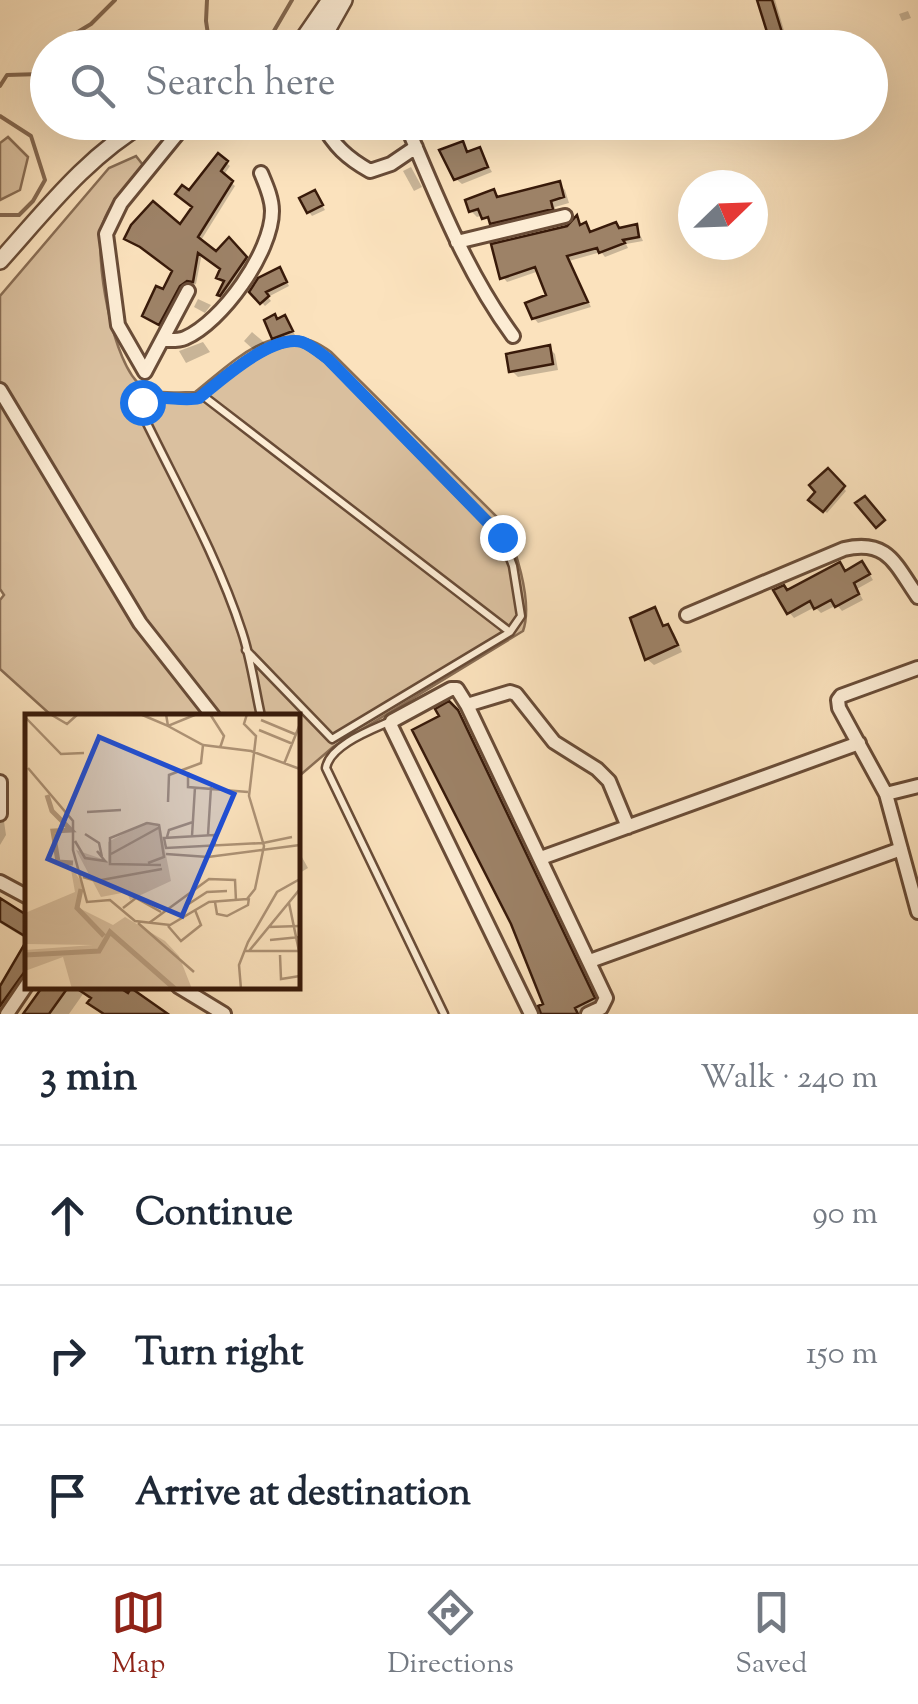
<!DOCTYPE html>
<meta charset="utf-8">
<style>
body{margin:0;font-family:"Sorts Mill Goudy",serif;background:#f6f6f7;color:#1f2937}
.compass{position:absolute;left:678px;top:170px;width:90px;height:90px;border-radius:50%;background:#fff;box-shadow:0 10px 40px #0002;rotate:67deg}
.stop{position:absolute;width:30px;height:30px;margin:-22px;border:8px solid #1a73e8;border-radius:50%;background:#fff}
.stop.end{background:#1a73e8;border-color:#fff;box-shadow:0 2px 10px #0008}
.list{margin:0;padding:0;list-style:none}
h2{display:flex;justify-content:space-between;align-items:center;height:130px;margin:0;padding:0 40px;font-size:42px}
h2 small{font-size:32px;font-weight:400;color:#747a83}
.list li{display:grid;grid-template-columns:65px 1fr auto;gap:30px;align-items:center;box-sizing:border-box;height:140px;padding:0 40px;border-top:2px solid #e0e1e3}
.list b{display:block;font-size:38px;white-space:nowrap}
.list em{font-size:32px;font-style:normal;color:#747a83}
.icon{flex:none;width:55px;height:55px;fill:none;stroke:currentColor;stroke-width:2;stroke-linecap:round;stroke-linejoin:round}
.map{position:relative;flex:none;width:918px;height:1014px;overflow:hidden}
.search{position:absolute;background:#fff;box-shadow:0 10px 40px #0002;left:30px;right:30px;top:30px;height:110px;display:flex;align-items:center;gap:25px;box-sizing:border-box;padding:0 35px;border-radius:55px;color:#747a83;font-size:38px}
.sheet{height:550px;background:#fff}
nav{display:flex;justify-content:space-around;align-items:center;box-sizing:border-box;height:140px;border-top:2px solid #e0e1e3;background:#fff;font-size:28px;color:#747a83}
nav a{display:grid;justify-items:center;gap:5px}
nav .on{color:#8f2418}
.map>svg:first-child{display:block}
.green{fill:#dac09f;stroke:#896d54;stroke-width:2.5}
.shadow{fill:#0003}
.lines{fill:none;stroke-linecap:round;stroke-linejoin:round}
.stream{stroke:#856951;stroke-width:4}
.building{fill:#9d8267;stroke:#381a0a;stroke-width:2.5}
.service-casing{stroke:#694c37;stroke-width:11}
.minor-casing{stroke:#694c37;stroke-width:18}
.tertiary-casing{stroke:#694c37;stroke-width:20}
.service{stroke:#fcecd4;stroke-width:6}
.minor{stroke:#fcecd4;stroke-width:12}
.tertiary{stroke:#fcecd4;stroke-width:15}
.route{stroke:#1a73e8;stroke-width:12}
.inset-river{fill:none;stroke:#b99e80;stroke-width:5}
.inset-road{fill:none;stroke:#ad9275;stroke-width:2.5}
.view{fill:#1d4ed8;fill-opacity:0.15;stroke:#1d4ed8;stroke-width:5}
.inset-edge{fill:none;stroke:#381a0a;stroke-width:5}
</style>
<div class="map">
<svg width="918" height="1014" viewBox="0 0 918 1014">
<rect width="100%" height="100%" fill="#fbe2bd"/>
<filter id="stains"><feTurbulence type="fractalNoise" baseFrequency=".002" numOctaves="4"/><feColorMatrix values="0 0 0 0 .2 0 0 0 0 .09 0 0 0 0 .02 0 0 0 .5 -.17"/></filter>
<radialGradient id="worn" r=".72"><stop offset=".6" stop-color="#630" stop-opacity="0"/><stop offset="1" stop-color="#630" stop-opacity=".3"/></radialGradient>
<!-- green -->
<path class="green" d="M8 137 28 157 20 190 0 200V143Z
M136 156 143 165C130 182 110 202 103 223 93 255 113 367 142 386 154 395 180 392 195 392 235 360 280 312 331 352L498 518C516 542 533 603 523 631L333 747 298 777V716H52L0 669V600L4 595 0 589V296L109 168Z"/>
<!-- shadow -->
<path class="shadow" d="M760 0H775L788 44 785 48H770L774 46Z
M908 11 911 18 902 21 899 14Z
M351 122H379L358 132Z
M463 144 470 154 479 150 492 172 462 184 456 179Z
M219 157 230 166 223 176 235 186 200 242 216 254 229 240 249 262 224 298 220 294 226 282 219 277 222 269 202 253 196 284 183 289 162 326 148 319 175 271 181 228 195 207 189 194Z
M411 167 422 187 414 191 403 171Z
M559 184 565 190 569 203 555 207 557 215 499 229 483 215 477 217 471 211 494 192 500 199Z
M315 193 325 210 312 216 309 212Z
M616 224 621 230 636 226 643 241 626 244 628 248 605 257 601 252 569 261 591 307 538 323 534 318 549 297 539 271 507 282 503 277 581 227 586 225 592 234Z
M283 274 289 286 268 297 271 301 265 306 252 292Z
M198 299 211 305 205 313 194 307Z
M285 318 295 335 278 341 274 338 278 321Z
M252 332 265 343 256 352 244 341Z
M203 342 210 352 186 363 179 351Z
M549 348 555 354 558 370 518 377 512 371Z
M828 471 846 491 827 513 812 500Z
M840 565 846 573 867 570 873 580 857 589 863 600 842 611 837 605 821 613 815 607 794 618 789 612 788 593Z
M654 610 665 628 674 633 682 652 654 665 647 659Z
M449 704 467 722 602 1007 588 1014H543L546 1005 442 717Z
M0 794 6 835 0 845Z
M298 850 308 868 298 874Z
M0 901 28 919V940L0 923Z
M28 943V986L14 1014H0V992Z
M46 986H125L164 1014H101L90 1003 92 1001 83 994 69 1014H26Z"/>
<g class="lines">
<!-- stream -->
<path class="stream" d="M207 0 206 21 210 48
M57 48 61 42 91 24 115 0
M264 48 292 0
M0 86 7 75 41 74 48 63
M0 116 31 136 45 180 33 201 19 215H0"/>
</g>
<!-- building -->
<path class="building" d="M757 0H772L784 39 780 40 783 48H772Z
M463 141 467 152 480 147 488 167 454 180 439 150Z
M218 153 228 161 221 171 233 181 198 237 216 251 229 237 247 257 220 296 217 295 224 281 216 278 220 269 198 253 193 282 187 281 180 286 159 325 142 316 156 286 163 289 172 271 140 247 124 239 131 225 153 201 180 224 192 207 175 194 182 185 189 190Z
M560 181 564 197 551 201 553 209 490 224 488 217 482 219 478 209 469 212 465 200 494 189 497 197Z
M315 190 323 205 307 213 299 198Z
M577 215 580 225 586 222 590 232 616 222 619 228 637 224 639 237 623 240 625 243 599 253 597 248 567 256 588 302 532 319 525 303 546 295 535 267 500 279 491 244 567 226Z
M280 267 287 282 266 292 269 296 260 304 249 292 258 278Z
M275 314 277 319 285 315 293 331 272 339 264 320Z
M550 345 553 364 509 372 506 354Z
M828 468 845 486 823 512 808 500 815 492 809 485Z
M865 496 885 520 876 528 855 503Z
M862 561 870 574 854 583 859 594 835 607 831 600 814 609 810 601 787 614 773 590 784 585 787 590 840 562 845 571Z
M655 607 663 626 668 624 678 645 645 660 630 618Z
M449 701 458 710 595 998 575 1008 578 1014H541L538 1006 543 1004 511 924 412 730 439 716 435 709Z
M0 898 28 916V938L0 921Z
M28 938V967L0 1006V986Z
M43 986H69L49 1014H23Z
M73 986H117L128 993 131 988 168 1014H104L87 1003 91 998Z"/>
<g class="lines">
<!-- service casing -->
<g class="service-casing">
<path id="service" d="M202 395 510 632
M246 650 332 739 510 632 521 616 513 566 502 537 328 359C320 353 311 345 302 342 272 334 221 380 199 397 181 403 158 392 142 402L141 411C176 484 217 555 242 632 251 659 255 689 261 716
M391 721C371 730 330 745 326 768L444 1014"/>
</g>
<!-- minor casing -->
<g class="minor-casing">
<path id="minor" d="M187 122 121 203 106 234 118 325 145 372 188 291
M321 122C334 146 347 158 370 171L391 164 416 147
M406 124C437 197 466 272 513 336
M457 242 565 216
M162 340C171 340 178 341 185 338 222 322 272 252 272 211 272 198 266 185 261 173
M0 390 140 623 213 716
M687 615 844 549C888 539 895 564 918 597
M918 668 841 696 838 700 839 708 886 794 918 912
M467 705 510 692 516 694 554 742 597 769 609 781 628 827
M0 782V814
M886 794 918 786
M541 858 859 743
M0 882 28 897
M590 961 901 849
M178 986 224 1014
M7 1014 28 983
M531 1014 391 726 392 721 451 689H457L467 705 606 998 601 1008 588 1014"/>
</g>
<!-- tertiary casing -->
<g class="tertiary-casing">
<path id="tertiary" d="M297 48 330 0
M317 48 344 0
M0 261C45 211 87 156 146 122"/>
</g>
<!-- service -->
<use href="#service" class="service"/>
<!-- minor -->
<use href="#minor" class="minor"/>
<!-- tertiary -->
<use href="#tertiary" class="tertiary"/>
</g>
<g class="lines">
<!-- route -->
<path class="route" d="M142 402C158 392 181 403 199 398 221 380 272 334 302 342 311 345 320 353 328 359L502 537"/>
</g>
<!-- overview -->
<g transform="translate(25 714)">
<rect width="275" height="275" fill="#fbe2bd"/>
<path d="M121 108 135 110 146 167 105 186 102 178 76 183 51 136 83 147V128ZM45 150 58 171 54 194 88 211 100 203 140 227 154 242 167 275H47L38 243 0 257V236L68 231 0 230V199L50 178Z" fill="#dac09f"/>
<path class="inset-river" d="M22 81 27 97 46 116 28 117 33 148 48 149M56 175 52 194 79 222M0 241 74 237 85 218 150 275"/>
<path class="inset-road" d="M25 0 42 10 53 0M115 0 143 12 172 0M141 0 143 12 178 31 226 37 275 55M185 0 199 22 195 34M0 3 36 40 59 39M236 6 272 21M234 16 268 30M259 50 275 10M3 54 48 107V136L62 188 85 186 110 207 145 211 184 188 222 185 230 175 239 132 224 82 231 22 219 10 222 0M163 58V73L223 78M143 88 144 61 176 49 178 31M62 98 96 96M60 120 74 129 77 143M183 121 186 73M167 122 170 73M142 123 144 116 168 108M50 127 60 144 80 147 72 137M190 131 189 121 139 124 141 134 238 129 267 123M86 140 135 113M141 140 183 143 275 131M123 149 139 143 134 111 122 109 85 124V150L136 151M58 163 71 167 137 155M190 188 192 200 202 202 223 191 224 184M264 189 275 242M162 191 182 178 202 177M98 194 111 184 136 198M113 209 169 258M124 209 184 165 210 166 211 187M143 212 156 227 176 211 170 196M243 213 275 212M245 226 275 223M220 237H275M224 237 275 175M255 241 256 265 275 262M216 275 214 251 223 228 252 178 275 165"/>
<path class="view" d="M74 23 209 80 157 202 23 145Z"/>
<rect width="275" height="275" class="inset-edge"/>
</g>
<rect width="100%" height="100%" filter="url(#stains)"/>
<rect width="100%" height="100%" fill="url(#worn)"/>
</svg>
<svg class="compass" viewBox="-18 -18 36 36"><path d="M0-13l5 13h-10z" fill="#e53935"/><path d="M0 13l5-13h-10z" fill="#747a83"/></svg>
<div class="stop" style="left:142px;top:402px"></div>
<div class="stop end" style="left:502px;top:537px"></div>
<div class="search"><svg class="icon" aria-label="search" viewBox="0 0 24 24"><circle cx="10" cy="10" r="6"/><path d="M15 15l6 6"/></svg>Search here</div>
</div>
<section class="sheet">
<h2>3 min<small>Walk · 240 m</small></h2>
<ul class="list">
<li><svg class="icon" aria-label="ahead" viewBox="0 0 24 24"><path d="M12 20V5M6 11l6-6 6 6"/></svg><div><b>Continue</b></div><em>90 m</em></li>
<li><svg class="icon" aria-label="right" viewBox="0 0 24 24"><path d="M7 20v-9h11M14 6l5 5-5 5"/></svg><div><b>Turn right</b></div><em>150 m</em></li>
<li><svg class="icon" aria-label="arrive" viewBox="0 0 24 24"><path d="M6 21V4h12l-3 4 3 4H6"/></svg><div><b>Arrive at destination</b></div></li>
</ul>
</section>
<nav>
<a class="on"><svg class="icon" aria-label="map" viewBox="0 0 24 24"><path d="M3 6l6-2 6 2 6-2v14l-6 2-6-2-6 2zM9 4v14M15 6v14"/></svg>Map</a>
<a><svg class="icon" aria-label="directions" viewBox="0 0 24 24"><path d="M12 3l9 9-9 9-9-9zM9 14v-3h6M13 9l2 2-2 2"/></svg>Directions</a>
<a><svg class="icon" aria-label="saved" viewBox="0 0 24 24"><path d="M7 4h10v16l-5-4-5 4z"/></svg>Saved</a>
</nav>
